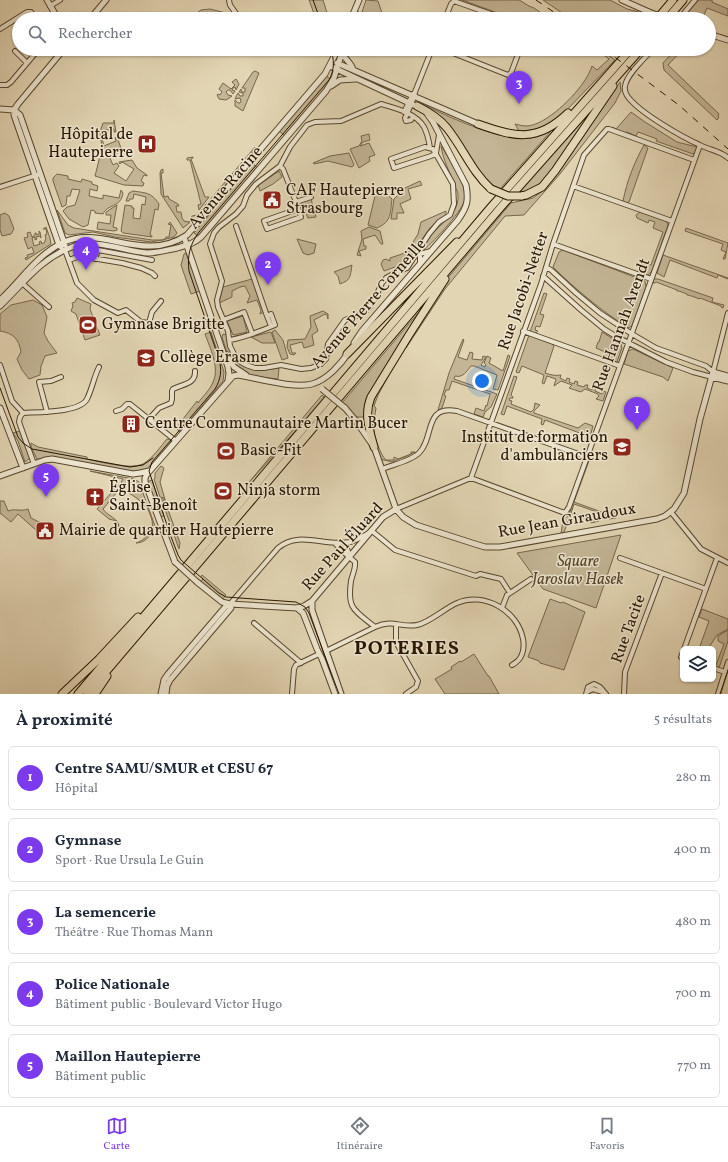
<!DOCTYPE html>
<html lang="fr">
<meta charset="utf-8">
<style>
body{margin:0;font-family:Vollkorn,serif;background:#f2f2f3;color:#1f2937}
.controls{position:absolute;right:12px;bottom:12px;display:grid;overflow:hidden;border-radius:6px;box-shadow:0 1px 3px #0004}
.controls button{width:36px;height:36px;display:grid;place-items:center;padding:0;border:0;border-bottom:1px solid #e0e1e3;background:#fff;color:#1f2937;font:20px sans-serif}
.you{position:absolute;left:482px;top:381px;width:14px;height:14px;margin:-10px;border:3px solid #fff;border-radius:50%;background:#1a73e8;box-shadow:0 0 0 6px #1a73e833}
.badge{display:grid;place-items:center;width:26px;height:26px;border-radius:50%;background:#7c3aed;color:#fff;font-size:13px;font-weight:700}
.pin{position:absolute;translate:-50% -33px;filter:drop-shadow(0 1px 2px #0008)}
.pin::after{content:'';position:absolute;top:21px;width:14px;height:12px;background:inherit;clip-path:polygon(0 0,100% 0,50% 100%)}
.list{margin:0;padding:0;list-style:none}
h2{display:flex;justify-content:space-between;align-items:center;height:52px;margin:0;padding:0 16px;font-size:17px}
h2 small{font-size:13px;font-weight:400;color:#747a83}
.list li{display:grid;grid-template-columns:26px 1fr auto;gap:12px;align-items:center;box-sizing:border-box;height:64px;margin:0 8px 8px;padding:0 8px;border:1px solid #e0e1e3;border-radius:6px}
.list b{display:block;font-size:15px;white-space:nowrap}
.list p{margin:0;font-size:13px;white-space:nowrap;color:#747a83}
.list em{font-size:13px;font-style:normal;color:#747a83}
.icon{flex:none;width:22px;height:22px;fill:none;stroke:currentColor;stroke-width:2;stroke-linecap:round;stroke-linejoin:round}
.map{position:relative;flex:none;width:728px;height:694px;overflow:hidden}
.search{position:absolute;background:#fff;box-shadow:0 1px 3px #0004;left:12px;right:12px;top:12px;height:44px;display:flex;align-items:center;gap:10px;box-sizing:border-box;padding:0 14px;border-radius:22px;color:#747a83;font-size:15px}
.sheet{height:412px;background:#fff}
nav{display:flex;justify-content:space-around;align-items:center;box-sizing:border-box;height:56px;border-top:1px solid #e0e1e3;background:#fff;font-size:11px;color:#747a83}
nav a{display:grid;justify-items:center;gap:2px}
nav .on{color:#7c3aed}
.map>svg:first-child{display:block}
.green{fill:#c3b595;stroke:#76664b}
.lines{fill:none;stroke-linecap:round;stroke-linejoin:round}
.minor-casing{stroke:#57462e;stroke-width:6}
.tertiary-casing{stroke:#57462e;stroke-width:7}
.trunk-casing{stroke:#291601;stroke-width:9}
.minor{stroke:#ece4ce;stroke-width:4}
.tertiary{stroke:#ece4ce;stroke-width:5}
.trunk{stroke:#e2d5b3;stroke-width:7}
.tram{stroke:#291601;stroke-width:1}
.rail{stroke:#291601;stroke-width:1;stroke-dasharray:7 7;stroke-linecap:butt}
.tertiary-bridge-casing{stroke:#57462e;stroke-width:7;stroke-linecap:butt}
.trunk-bridge-casing{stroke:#291601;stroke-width:9;stroke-linecap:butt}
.tertiary-bridge{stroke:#ece4ce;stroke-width:5}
.trunk-bridge{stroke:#e2d5b3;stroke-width:7}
.labels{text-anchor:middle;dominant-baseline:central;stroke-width:3;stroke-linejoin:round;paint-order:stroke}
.poi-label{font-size:16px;fill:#291601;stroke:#ece4ce;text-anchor:start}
.street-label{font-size:16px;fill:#291601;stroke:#ece4ce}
.park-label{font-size:16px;font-style:italic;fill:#57462d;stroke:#ece4ce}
.district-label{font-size:20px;font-weight:bold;letter-spacing:1px;fill:#291601;stroke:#ece4ce}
</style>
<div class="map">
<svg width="728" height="694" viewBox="0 0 728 694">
<rect width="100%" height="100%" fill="#e2d5b3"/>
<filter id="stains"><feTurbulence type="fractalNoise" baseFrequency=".005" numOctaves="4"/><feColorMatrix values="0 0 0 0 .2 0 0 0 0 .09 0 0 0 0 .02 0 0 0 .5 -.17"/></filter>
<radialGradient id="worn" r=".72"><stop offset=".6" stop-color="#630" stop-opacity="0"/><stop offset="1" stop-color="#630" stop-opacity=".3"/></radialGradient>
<!-- green -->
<path class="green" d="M309 0H323L329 19H316Z
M366 0 378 1 384 19H379L362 12Z
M462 0H519L529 6 534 8 550 19H514Z
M543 0H610L627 9 654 16 652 19H571Z
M698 0H712V2L728 9V16L707 8 703 17 708 19 688 16 682 19Z
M210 9 230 14 235 19H218L208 14 197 13 201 10Z
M596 49H600L615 60 563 114 548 124 542 127 532 130 519 131 515 124C519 125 523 126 527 126 546 125 575 96 585 80 588 76 590 71 592 66L597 70 609 59Z
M676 49H683L668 65 719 114 718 116 719 117 717 120 664 70 663 63Z
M255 71 259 73 243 111 235 106V100L238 103H240L241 101 240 98 235 99 238 93 240 96H243V93L239 92 241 89 242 92H245V88H242L253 72Z
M326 76 332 80 329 84 285 136 279 131Z
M236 79 239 84 236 90 235 87 233 88 232 90 235 91 233 94 230 90H228L226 92 228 95 232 96 226 100 219 99 217 95 218 94 220 95 222 92 219 89 223 83 231 89 235 85 232 82Z
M620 82 621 91 615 103 560 174 524 215 505 216 445 289 406 348 400 345 364 417H356L342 403 511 203 533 198 546 188Z
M420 103C447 116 501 142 530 138 538 137 544 134 551 131L499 190 486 182 458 141 419 105Z
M596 105 594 110 546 178C537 188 529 191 517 194Z
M631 112 645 122 677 142 697 147 695 152 693 154 656 141 657 139 638 132 636 136 627 132 624 133 613 129V127L616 129Z
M114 120 116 132H114V129L100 131 104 146 116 141 115 138 117 137 122 151 109 156 113 165 117 163 119 166 114 173 126 181 134 169 122 162 120 164 119 162 132 160 137 168 147 175V176L144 175 141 181 144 183 143 186 124 185 95 176 102 148 100 132 103 123H114Z
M369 134 370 140 363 142 360 146 369 143 375 155 369 157 370 161 359 168 350 149 359 146 362 141 361 136Z
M644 145 648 148 629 202 627 203 623 201C627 181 634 163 644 145Z
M441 146C447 155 466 187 466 196 465 209 434 241 424 250 426 228 460 220 458 195 458 192 456 189 455 186 450 173 443 160 441 146Z
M255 147 256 148C235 173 209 209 183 228L161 194 160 173 161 170 163 169V173H161L164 197 168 196 169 199 178 204 179 206H176L177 212H181L182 218 184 221 189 222 192 216 197 215Z
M349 153 354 165 352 167 328 161 314 164 313 163 330 156Z
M193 157V158L191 159 205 197H209L199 210 198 205 201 204 190 160H187V158Z
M252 163 258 168 199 237 194 233Z
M279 171 282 177 273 184 260 191 258 185Z
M57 174 68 176V179L81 182 82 179 92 182V184L98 186 97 191 90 189 89 196 103 199V195L119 198 121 190 123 193C121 208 107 204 103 214L95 213V211L91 210 88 225 83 227 69 219 63 211 67 207 75 205 80 190 72 189 70 196H67L66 205 62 207 53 181V178Z
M420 181 422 185 408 189 411 199 400 204 404 213H397V219H391L394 199 405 188Z
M379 187 392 199C390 214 392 221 377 228L368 225 375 196 374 193Z
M133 191C146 193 151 192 159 204L158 210 155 209 150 235 152 236V237L123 233 121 231 125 205 132 206V208H134L133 218 140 219 142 204 145 205 146 197 134 194 133 199H130L129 201H126L129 193Z
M311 199 316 217 308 218 301 202Z
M117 205 113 227 117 228V230L114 231 97 229 98 222 110 224 111 215H106V212Z
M57 210 68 225 74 228 152 240H164L166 237H169L171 225 168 224 170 222 177 233 174 237 162 240 151 242 115 237 93 232 69 235 65 233Z
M446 211V215L430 228 415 249 410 247 418 234 421 222Z
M640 212 666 221 668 225 652 271 648 275 638 273V271L641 272 642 270 639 269 642 262 651 265 663 232 653 228 655 222 649 220 648 223 637 218 636 215Z
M5 213 9 216 14 229 11 234 2 236 0 230V215Z
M46 227 50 238 51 244 26 260 25 258 28 257 27 255 34 253 32 247 28 249 24 238 28 237 27 233 30 232 32 237 35 235V233H36L37 235 39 234V231L40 232 41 238 40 236 36 237 37 239 35 240V237L32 238 34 246 40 244 39 242 41 241 42 244 45 242V240L46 239 45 235 47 234 46 229H43Z
M369 227 380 231 383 244H381L375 235 363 239 364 246H366V249L359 251 361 256 357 255 362 239 361 231Z
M686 228 728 243 725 259H723L726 252 721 250 723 244 685 231Z
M297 239 316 244 314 253 308 255 303 253Z
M563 250 645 281 646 287 632 326 628 328C601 310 576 290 553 267L559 252Z
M406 251H412V257L406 263 384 271 381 264 383 260 386 259 390 261V258L402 254Z
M186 253 200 291 191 294 181 265 184 254Z
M663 255 728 278V279L718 275 717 278 670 260 664 277 657 273Z
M352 265C350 277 351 280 340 284L338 276 334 272Z
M252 279 264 312 260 314 261 310 257 300 247 303 250 296 245 286 240 287 232 291V297L219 303 223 287Z
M654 279H658L713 298 712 302 724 305 723 308 721 307V306L700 298 699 299C695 297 692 296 687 295V294L679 291H677V290L656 282 655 283H653Z
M544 293 547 294 540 314 544 315 540 327 536 326 535 330 538 331 535 334 530 332Z
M77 298 91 304 90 309 100 335 85 340 76 314 71 311 73 306 72 303 75 302Z
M33 300 42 305 47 317 44 333 48 341 57 353 45 356 41 366 40 375 29 379 22 370 17 359 21 352C19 339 13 333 0 331V314L11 305Z
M323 311 328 314V319L327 315 325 314 314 320 318 331 312 335 314 345 304 348 302 342 290 345 292 353H296L294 355 290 354 287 347 288 340 305 339 311 327 310 316Z
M243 316 247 332 233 335 227 321Z
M275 330 283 340 288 358 282 360 272 332Z
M211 332 224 372 223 381 180 432 176 428 197 401 198 403C203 396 210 390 213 382 220 368 210 348 205 334Z
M271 332 275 343H262L251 337Z
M602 332 621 344 622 348 617 362 605 358V352L596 348 598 342H599Z
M223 334 227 335C230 368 249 373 279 368L278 379C241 375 233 374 222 337Z
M529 335 552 344 554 346 545 373C551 375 555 376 561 375L560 378 566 381 567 378 570 379 569 382 574 384 575 381 578 382 577 385 584 387 585 385H588L587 388 592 390 593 387 596 388 595 391 602 394 604 391 606 392 603 401 596 399 599 396 598 394 585 389 581 392 569 388 572 385 561 381 554 386 556 379 547 376 544 384 542 383 544 375 522 366 519 373 516 372Z
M463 339 464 340 458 357 467 360 470 352 473 353 472 359 482 360 483 356 486 357 481 365 485 367 486 365 484 363 487 356 491 358 489 363 503 371 508 355 510 356 498 390 493 389 497 375 474 366H471C466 372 463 378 455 376L454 379 497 394 491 407 485 412 483 417 474 414 476 408 484 411 486 405 487 406 490 394 452 381 449 390H446L444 395 446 396 442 408 438 410 449 373Z
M633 349 673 368 668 381 663 377 624 364 628 351Z
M388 371 390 373 378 395 374 406 376 408C375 414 374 421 374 427 373 435 381 456 386 460H394V457L398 459 411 454V452H415L407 456 392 462 380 459 369 421 373 397Z
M514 376 517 377 511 395 513 397V398H510L509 400 512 401 511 404 531 412 534 409 535 403 540 405 534 411V413L578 428 585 423 593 426 590 437 545 420 543 425 541 424 542 419 507 406 504 415 501 414Z
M322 395 325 398 245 487Z
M20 431 30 458 25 462 18 441 13 433Z
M167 439 171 440 170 444 151 467 147 469 137 472 40 459H37L31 447V443L38 447 87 457V459C101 462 130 470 143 464 153 458 160 447 167 439Z
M589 458H590L574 502 610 515 611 511 618 513V515L616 518 609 519V516L574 504 571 513 595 521 596 518 599 521 591 523 587 519 571 514 564 532 561 533 564 515 568 517Z
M161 466 164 468 160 482 166 503 164 498 160 497 154 479 155 478V473Z
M90 471 134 479 139 482 155 526C152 535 145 543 136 543 142 541 144 539 149 534 156 525 151 517 147 507L144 506 141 507 140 506 142 504 138 499 126 491 128 489V486L121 482 123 479Z
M152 480 164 516 160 517 147 482Z
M119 484 122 486 103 509C107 516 119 518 119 527L117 521 109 519 97 509Z
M161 498 163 499 165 505 166 504 180 543 179 549Z
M0 501H4L8 511C15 508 21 512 28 509L31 518 41 523 37 531 18 514 11 522 0 513Z
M621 535 596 608 543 589 517 553Z
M202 575 226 595 222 600 198 580 201 581 203 579 201 577Z
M550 599 561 603 563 602 585 612 564 670 540 663 539 661 528 657Z
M702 609 728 619V629L717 635 708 649H699L709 621 699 617Z
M728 630V641L719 668 713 666V664L716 665 724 644 718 641V636Z
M474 654 488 676H489L499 694H445L435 679 452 669 451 667 460 661 461 662Z"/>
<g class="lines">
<!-- minor casing -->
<g class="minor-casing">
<path id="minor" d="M229 0 230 5 240 19
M50 6 60 0
M354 13 369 19
M46 19 55 14
M445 19 451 4 454 1 505 19
M679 19 695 0
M0 29 27 12H31L36 19
M443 49 508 75 511 73 520 49
M653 49C645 58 627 74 625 86 624 90 626 94 628 97 640 113 682 137 700 145 709 150 721 151 728 158
M15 51 27 63
M0 85H7L11 82 39 49
M404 112 413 94
M407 114 414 97 415 92 432 49
M407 114 405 118 406 121 411 120 413 117
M430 148C429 141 427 133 424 127 416 113 395 108 381 104L341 121 315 122 307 125 290 147 280 166 256 184 247 195 243 206 236 214 219 227 214 233 210 244 222 281 217 300 218 307 228 331 230 346 235 356 239 361 246 365 255 368H264L281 365 301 369 311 368 321 364 326 359 328 344 345 320 364 313 370 307 376 296 382 283 386 278 397 272 407 268 429 234 439 222 450 215 454 204 453 184 433 149 425 147 391 159 394 168 431 156 436 153
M436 153 439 135
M280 166 283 169 296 202 311 197
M573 186 672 221
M0 187 40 174
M296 202 301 217 267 229 264 221 298 209
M236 226 267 316
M553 244 651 279
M65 250 77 283 94 300 118 313 126 310 141 322 149 323 152 312 161 301
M95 259 98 250 152 260
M69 260 80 256 122 263 141 268 152 273 155 276
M420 264V254L431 251
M546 267 551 270 576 293 600 313 632 334 656 348 706 366 713 372 728 313
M543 276 581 310 604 329 617 337 666 362 693 372 712 377
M22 283 49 307
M223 320 244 312 252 333
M523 331 620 366
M230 340C245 337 261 331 275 325L271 314 267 316 271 326
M0 365 12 401 23 413 20 417 19 422 34 464
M116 411 122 409 127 404H130L176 441
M47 412 39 382 51 381 61 377
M23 413C37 412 80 413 87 399 92 389 94 377 99 367
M149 419 159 408 171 403 172 399V391L173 389C183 384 196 384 195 371
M382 469C392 465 411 461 419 453 435 437 423 405 457 411L587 457
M471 478 562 512 565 513 569 507 700 145
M471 478 541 284 553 244 584 155 607 129H609L694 160
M396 509 471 478
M671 512 701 549 728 563
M335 543 340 549 355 562C356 569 352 575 351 581 347 609 354 610 375 627 393 619 401 628 417 625 429 623 445 608 457 603 484 591 518 611 523 639 525 650 522 660 512 665
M345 543C345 548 349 551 350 556
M620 558 706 589
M230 604 278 548C299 530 325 547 350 542 358 540 365 535 372 531L395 550 476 576 480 574 501 579 510 593
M502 608 507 595 531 579
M254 623 301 663
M396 624V642L418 681 416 687 406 694
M684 649 717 558
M326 651 375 627
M683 652 681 657H683
M713 668 725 672
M587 692 593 689 605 693
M292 694 294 669 296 665 319 654
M586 694 588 687 594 684 600 687 606 694
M624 694 625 672 662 573
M718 694 728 662"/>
</g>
<!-- tertiary casing -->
<g class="tertiary-casing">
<path id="tertiary" d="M47 0 58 19
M622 0 649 12
M90 19 106 0
M351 19 359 0
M709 34 728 40
M342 53C345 60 352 63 353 70
M337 63 478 124
M330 66 420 108
M331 86 340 80 355 79
M0 109 14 110
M14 110 20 115 65 245
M184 237 228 367 229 374 228 380
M61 247 59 245 14 115V110L18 104 59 55 63 49
M0 300C22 280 36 255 64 242 103 225 143 264 187 235L325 74 338 49
M0 306C23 284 41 258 72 247 96 238 123 251 147 253 157 253 167 250 177 248 187 245 193 244 201 237L326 91 334 78 343 49
M354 343 362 331 458 220C467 207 469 201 466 185L433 122 426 112
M227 355 234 367 246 375
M712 377 728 381
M0 408 23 468
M345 408 356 421 374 447 396 509 403 517 416 525 475 544 485 547H500L657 519 665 516 674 509 684 493 700 419 713 372 728 376
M0 476 45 460 52 459 133 474 140 473 149 471
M175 562 145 482V478L147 474 233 376 238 375C257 378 294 389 312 384 327 380 341 364 349 352
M197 582 222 602 230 604 297 608 304 606 312 601 383 517 396 509
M312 601V610L341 694
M297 608 303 613 317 649 322 659 335 694
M161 694 164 680 168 674 226 606 230 604
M166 694 167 686 170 680 231 608 230 604"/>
</g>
<!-- trunk casing -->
<g class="trunk-casing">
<path id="trunk" d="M657 19 673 0
M667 19 683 0
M417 106C429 112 439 118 447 128 463 148 472 172 491 189
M478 124C515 137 537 143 568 113
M521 196 526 195 542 187 555 171 613 86
M347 354 457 242
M374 447C369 429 364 414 371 397L409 335 445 279
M62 694 99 659 138 617
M78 694 491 207 631 49
M87 694 501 207 641 49
M95 694 107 676"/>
</g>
<!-- minor -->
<use href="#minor" class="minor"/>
<!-- tertiary -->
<use href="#tertiary" class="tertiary"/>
<!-- trunk -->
<use href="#trunk" class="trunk"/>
<!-- tram -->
<path class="tram" d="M313 0 320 19
M331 49C334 60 335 69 329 80L199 232C190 244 187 256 189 271L219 359C222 370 221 379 215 389L152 462 149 471 170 534 178 555 181 560 219 593 226 597 296 602 305 607 309 613 339 694
M0 388 18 437 23 443 32 449 130 467 143 465 153 458
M720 694 728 670"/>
<!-- rail -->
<path class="rail" d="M536 0 564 19
M604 49 680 106 728 149"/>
<!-- tertiary-bridge casing -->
<g class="tertiary-bridge-casing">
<path id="tertiary-bridge" d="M649 12 668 19
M322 389 345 408
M175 562 197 582"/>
</g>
<!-- trunk-bridge casing -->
<g class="trunk-bridge-casing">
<path id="trunk-bridge" d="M491 189 508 196H521"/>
</g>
<!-- tertiary-bridge -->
<use href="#tertiary-bridge" class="tertiary-bridge"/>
<!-- trunk-bridge -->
<use href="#trunk-bridge" class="trunk-bridge"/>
</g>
<!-- icons -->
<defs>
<g id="hospital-square" transform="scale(1)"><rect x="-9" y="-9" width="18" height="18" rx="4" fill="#8f2418" stroke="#ece4ce"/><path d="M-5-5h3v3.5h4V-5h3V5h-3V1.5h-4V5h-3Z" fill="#fff"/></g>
<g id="civic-square" transform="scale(1)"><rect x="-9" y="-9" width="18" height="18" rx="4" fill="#8f2418" stroke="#ece4ce"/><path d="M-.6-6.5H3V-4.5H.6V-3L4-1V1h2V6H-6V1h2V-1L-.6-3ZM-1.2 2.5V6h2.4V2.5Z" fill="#fff"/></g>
<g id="stadium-square" transform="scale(1)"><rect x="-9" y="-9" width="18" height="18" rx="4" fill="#8f2418" stroke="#ece4ce"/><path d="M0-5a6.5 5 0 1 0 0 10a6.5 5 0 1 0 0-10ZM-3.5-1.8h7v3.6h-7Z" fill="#fff"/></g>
<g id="school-square" transform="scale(1)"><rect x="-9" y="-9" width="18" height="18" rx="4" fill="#8f2418" stroke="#ece4ce"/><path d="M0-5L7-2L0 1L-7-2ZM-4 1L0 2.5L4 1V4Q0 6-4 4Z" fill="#fff"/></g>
<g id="building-square" transform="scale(1)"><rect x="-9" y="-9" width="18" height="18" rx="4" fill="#8f2418" stroke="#ece4ce"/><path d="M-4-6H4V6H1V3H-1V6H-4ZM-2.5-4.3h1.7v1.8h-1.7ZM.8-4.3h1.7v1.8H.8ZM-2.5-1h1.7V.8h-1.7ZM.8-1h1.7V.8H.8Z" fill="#fff"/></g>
<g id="university-square" transform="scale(1)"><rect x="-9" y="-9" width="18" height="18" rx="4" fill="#8f2418" stroke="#ece4ce"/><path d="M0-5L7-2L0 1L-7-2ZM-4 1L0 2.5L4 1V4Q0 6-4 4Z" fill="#fff"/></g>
<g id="church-square" transform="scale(1)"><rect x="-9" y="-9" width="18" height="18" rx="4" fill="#8f2418" stroke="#ece4ce"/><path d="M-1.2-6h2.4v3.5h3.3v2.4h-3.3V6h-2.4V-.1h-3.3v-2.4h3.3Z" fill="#fff"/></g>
</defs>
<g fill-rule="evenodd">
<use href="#hospital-square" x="147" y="144"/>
<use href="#civic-square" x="272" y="200"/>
<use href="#stadium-square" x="88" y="325"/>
<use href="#school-square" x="146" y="358"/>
<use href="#building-square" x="131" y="424"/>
<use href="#university-square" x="622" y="447"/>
<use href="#stadium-square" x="226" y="451"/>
<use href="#stadium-square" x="223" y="491"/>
<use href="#church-square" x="95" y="497"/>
<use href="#civic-square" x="45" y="531"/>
</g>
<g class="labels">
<!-- poi labels -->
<g class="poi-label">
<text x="133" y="135" text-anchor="end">Hôpital de<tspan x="133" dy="18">Hautepierre</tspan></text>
<text x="286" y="191">CAF Hautepierre<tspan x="286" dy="18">Strasbourg</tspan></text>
<text x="102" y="325">Gymnase Brigitte</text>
<text x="160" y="358">Collège Erasme</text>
<text x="145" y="424">Centre Communautaire Martin Bucer</text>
<text x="608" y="438" text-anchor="end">Institut de formation<tspan x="608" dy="18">d'ambulanciers</tspan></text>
<text x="240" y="451">Basic-Fit</text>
<text x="109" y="488">Église<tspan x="109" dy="18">Saint-Benoît</tspan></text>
<text x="237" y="491">Ninja storm</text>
<text x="59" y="531">Mairie de quartier Hautepierre</text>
</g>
<!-- street labels -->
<g class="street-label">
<text transform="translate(226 188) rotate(-49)">Avenue Racine</text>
<text transform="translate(524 291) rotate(-71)">Rue Jacobi-Netter</text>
<text transform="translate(369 304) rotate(-49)">Avenue Pierre Corneille</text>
<text transform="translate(622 325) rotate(-70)">Rue Hannah Arendt</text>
<text transform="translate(567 521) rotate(-10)">Rue Jean Giraudoux</text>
<text transform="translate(343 547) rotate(-48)">Rue Paul Éluard</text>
<text transform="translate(629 629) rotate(-70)">Rue Tacite</text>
</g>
<!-- park labels -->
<g class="park-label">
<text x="578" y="562">Square<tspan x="578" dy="18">Jaroslav Hasek</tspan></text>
</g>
<!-- district labels -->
<g class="district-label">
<text x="407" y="649">POTERIES</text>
</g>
</g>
<rect width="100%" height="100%" filter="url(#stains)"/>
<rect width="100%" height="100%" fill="url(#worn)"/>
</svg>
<div class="controls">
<button><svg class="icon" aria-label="layers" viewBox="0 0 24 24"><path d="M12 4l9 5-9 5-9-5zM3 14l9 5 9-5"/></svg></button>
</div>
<div class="you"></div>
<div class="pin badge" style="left:637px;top:430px">1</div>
<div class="pin badge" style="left:268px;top:285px">2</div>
<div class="pin badge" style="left:519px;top:104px">3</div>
<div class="pin badge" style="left:86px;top:270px">4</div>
<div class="pin badge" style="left:46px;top:497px">5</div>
<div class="search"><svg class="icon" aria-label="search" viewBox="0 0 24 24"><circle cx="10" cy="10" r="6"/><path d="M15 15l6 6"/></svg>Rechercher</div>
</div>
<section class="sheet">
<h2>À proximité<small>5 résultats</small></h2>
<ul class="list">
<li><span class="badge">1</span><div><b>Centre SAMU/SMUR et CESU 67</b><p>Hôpital</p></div><em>280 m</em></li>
<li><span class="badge">2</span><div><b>Gymnase</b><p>Sport · Rue Ursula Le Guin</p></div><em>400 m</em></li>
<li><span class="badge">3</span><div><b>La semencerie</b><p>Théâtre · Rue Thomas Mann</p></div><em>480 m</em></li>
<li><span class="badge">4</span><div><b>Police Nationale</b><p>Bâtiment public · Boulevard Victor Hugo</p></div><em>700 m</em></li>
<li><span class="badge">5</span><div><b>Maillon Hautepierre</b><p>Bâtiment public</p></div><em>770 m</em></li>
</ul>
</section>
<nav>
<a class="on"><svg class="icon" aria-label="map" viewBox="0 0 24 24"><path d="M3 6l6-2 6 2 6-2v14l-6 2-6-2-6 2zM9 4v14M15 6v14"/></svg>Carte</a>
<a><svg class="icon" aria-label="directions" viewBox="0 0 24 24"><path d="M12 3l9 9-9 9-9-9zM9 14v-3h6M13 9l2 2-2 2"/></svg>Itinéraire</a>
<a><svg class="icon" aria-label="saved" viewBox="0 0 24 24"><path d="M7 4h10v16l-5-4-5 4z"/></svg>Favoris</a>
</nav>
